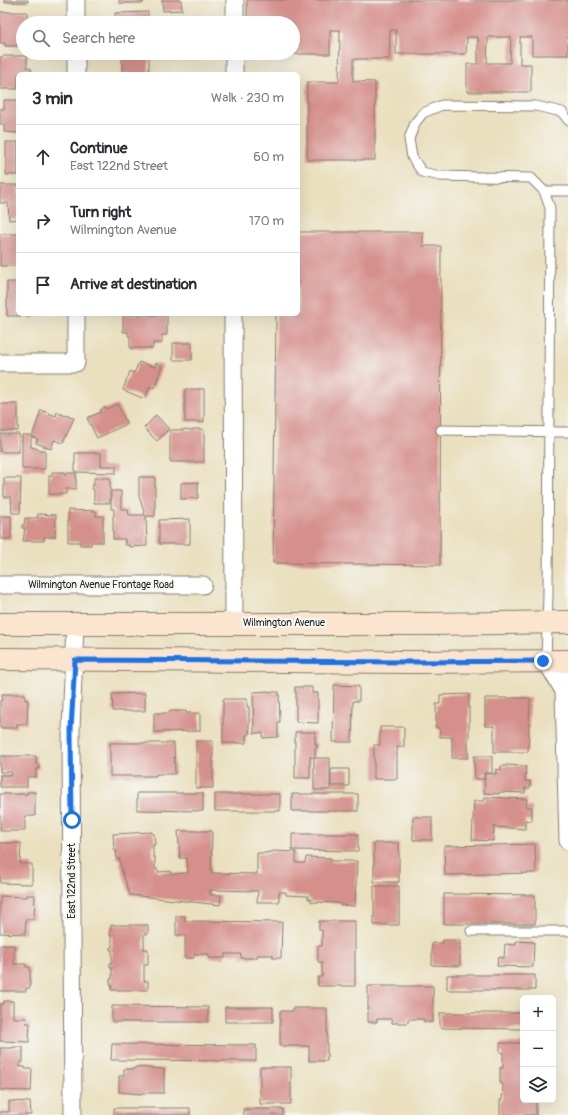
<!DOCTYPE html>
<meta charset="utf-8">
<style>
body{margin:0;font-family:Pangolin,sans-serif;background:#f7f7f7;color:#2b2b33}
.controls{position:absolute;right:12px;bottom:12px;display:grid;overflow:hidden;border-radius:6px;box-shadow:0 4px 16px #0002}
.controls button{width:36px;height:36px;display:grid;place-items:center;padding:0;border:0;border-bottom:1px solid #e1e1e2;background:#fff;color:#2b2b33;font:20px sans-serif}
.stop{position:absolute;width:12px;height:12px;margin:-9px;border:3px solid #1a73e8;border-radius:50%;background:#fff}
.stop.end{background:#1a73e8;border-color:#fff;box-shadow:0 1px 4px #0008}
.list{margin:0;padding:0;list-style:none}
h2{display:flex;justify-content:space-between;align-items:center;height:52px;margin:0;padding:0 16px;font-size:17px}
h2 small{font-size:13px;font-weight:400;color:#7c7c81}
.list li{display:grid;grid-template-columns:26px 1fr auto;gap:12px;align-items:center;box-sizing:border-box;height:64px;padding:0 16px;border-top:1px solid #e1e1e2}
.list b{display:block;font-size:15px;white-space:nowrap}
.list p{margin:0;font-size:13px;white-space:nowrap;color:#7c7c81}
.list em{font-size:13px;font-style:normal;color:#7c7c81}
.icon{flex:none;width:22px;height:22px;fill:none;stroke:currentColor;stroke-width:2;stroke-linecap:round;stroke-linejoin:round}
.map{position:relative;flex:none;width:568px;height:1115px;overflow:hidden}
.search{position:absolute;background:#fff;box-shadow:0 4px 16px #0002;left:16px;top:16px;width:284px;height:44px;display:flex;align-items:center;gap:10px;box-sizing:border-box;padding:0 14px;border-radius:22px;color:#7c7c81;font-size:15px}
.panel{position:absolute;background:#fff;box-shadow:0 4px 16px #0002;left:16px;top:72px;width:284px;height:244px;border-radius:6px}
.map>svg:first-child{display:block}
.building{fill:#d6908c;fill-rule:evenodd}
.lines{fill:none;stroke-linecap:round;stroke-linejoin:round}
.lane-casing{stroke:#837e6e;stroke-width:11}
.street-casing{stroke:#837e6e;stroke-width:19}
.secondary-casing{stroke:#837e6e;stroke-width:24}
.lane{stroke:#fff;stroke-width:9}
.street{stroke:#fff;stroke-width:17}
.secondary{stroke:#fbe5cf;stroke-width:22}
.route{stroke:#1a73e8;stroke-width:5}
.labels{text-anchor:middle;dominant-baseline:central;stroke-width:4;stroke-linejoin:round;paint-order:stroke}
.street-label{font-size:10px;fill:#1c1c1c;stroke:#f6f6f2}
</style>
<div class="map">
<svg width="568" height="1115" viewBox="0 0 568 1115">
<rect width="100%" height="100%" fill="#f6f6f2"/>
<filter id="ink" filterUnits="userSpaceOnUse"><feTurbulence type="fractalNoise" baseFrequency=".025" numOctaves="2"/><feDisplacementMap in="SourceGraphic" scale="8" xChannelSelector="R" yChannelSelector="G"/><feConvolveMatrix kernelMatrix="1 2 1 2 8 2 1 2 1" color-interpolation-filters="sRGB"/></filter>
<filter id="wash" filterUnits="userSpaceOnUse"><feTurbulence type="fractalNoise" baseFrequency=".012" numOctaves="4" result="noise"/><feDisplacementMap in="SourceGraphic" scale="16" xChannelSelector="R" yChannelSelector="G"/><feGaussianBlur stdDeviation="0.9" result="paint"/><feColorMatrix in="noise" values="0 0 0 0 0 0 0 0 0 0 0 0 0 0 0 0 0 1.4 0 .05"/><feComposite in="paint" operator="in"/></filter>
<g filter="url(#wash)">
<rect width="100%" height="100%" fill="#eae0bf"/>
<g id="blocks">
<!-- building -->
<path class="building" d="M4 0H28V2H4Z
M119 0H143V3H119Z
M162 0H181L182 10 163 11Z
M247 0H568V55H532V37H520V64H531V92H467V64H478V37H467L466 54H396V30H390L389 59H353V81L375 82V160H307V82H339L340 30H330V54H293V23H247ZM488 37H511L510 63H487Z
M0 12H27V23H23V46H5V43H0Z
M148 12V23H116L115 13Z
M3 56H27V68H31L32 74H18V89H0V57H3Z
M122 56H149V74H122Z
M4 100H18V133L4 132V124H0V109H4Z
M6 142H18V175H6Z
M0 185H18V219L9 220 8 203H0Z
M298 232H423V246H441L440 565 273 563 276 314H298Z
M0 234H18V266H0Z
M7 282H18V314H30V316H7Z
M123 315H167V335H162V343H153V348H130V336H128V332H123Z
M173 343H192V360H173Z
M139 362 154 367 156 363 162 366 154 388 150 386 145 399 123 390 127 378H128L130 371 134 373Z
M185 389H204V422H185Z
M0 404H18V431H0Z
M117 404 127 424 97 438 87 418 101 412 100 410 105 407 106 409Z
M41 410 56 416 57 412 65 416 66 414 74 418 63 443 54 440 51 449 36 443 38 439 32 437Z
M156 415 169 429 157 441 144 428Z
M184 429 193 430V429H203V430H204V462H170V430H184Z
M0 434H19V452H0Z
M22 435H31V447L38 449V450H45V469H22Z
M75 453H101V466H116V473L75 472Z
M52 472H65V476H66V473H76V489H66V494H49V476H52Z
M139 477H155V516H146L147 546 129 547V545H125V539H113V516H114V509H111V491H121V509H128L129 515H145L139 496Z
M4 478H21L20 513H12L11 497H4Z
M94 478H110V503H94V489H92V485H94Z
M198 482V498L181 499V483Z
M68 510 96 511V516H103V542H91V545H80V542H68Z
M38 514 56 515 55 537H44V541H23L25 528H22V525H24L25 518H37Z
M0 516H11V539H0Z
M190 519V544H159V520Z
M334 685 359 686V701H353L352 742H333Z
M295 687H312V693H318V723L296 722V692H295Z
M269 691V692H279L280 722H278V737L263 738V733H254L253 692Z
M145 693V711H113L112 694Z
M2 694H25V700H28L27 724H17V728H0V700H2Z
M469 694V738H468V758H452V737H440V728H436V704H440V695Z
M485 698H530L528 752H494V726H485Z
M223 699H247V707H249V735H246V743H223Z
M169 711H186V713H200V731L154 732V713H169Z
M380 727H404V747H397V779H374V745H380Z
M295 732H315V744H317V748H315V757H310V778H295Z
M196 741H213V788H196Z
M110 743H174L175 774H156V776H110Z
M0 756H36V764H39V769H36V777H27V787H0V775H12V772H0Z
M474 756H492V773H484V779H475Z
M314 758H330V790H314Z
M506 765 526 766 525 781H530V788H525V793L499 792V794L484 793 485 774H496V769L501 770V766H506Z
M331 769H349V786H331Z
M27 792H35V816H25V831H0V794H27Z
M137 793H203V811L137 810Z
M215 794H280V811H215Z
M292 794H358V811H292Z
M485 797 527 799 526 807H532V821L525 820V829L494 827 493 841 472 840 474 801H484Z
M413 817H432V840H413Z
M178 831H212L211 873 257 874V853H268V852H273V851L296 852V863H305L306 857 331 858V861H357L355 906 340 905V903L311 902V899H308V896L286 895V892H279V902H257L258 891 210 890V895H221L220 905 130 895 122 871 121 865H120V859H117L116 850H114L113 834 152 832V834H154L155 845H153V857H155V869H158V872L171 871V874L188 873 187 858H180Z
M292 834H358V851L292 850Z
M0 843H21L20 864H32V884L0 883Z
M374 843H399V882H374Z
M535 844 536 873 445 875 444 846Z
M374 886H399V925H374Z
M444 894 535 895V924H444Z
M27 895H35L34 919H26L25 934 0 933V896L27 897Z
M176 916H185V921L282 922 281 958H273V955H257V958H241V954H225V958H209V954H194V958H185V935H176Z
M319 921H355V986H318V977H322V962H318V946H322V930H319Z
M111 925H148V934H144V949H148V965H144V981H148V990H111L112 985H110V979H112V968H110V963H112V950H110V947H112V936H110Z
M443 940H460V966L432 965V943H443Z
M516 941 534 942 533 967 497 966 498 957 504 958 505 944 516 945Z
M0 945H14V964H26V967H30V988H26V991H0Z
M447 975H535V990H447Z
M368 986H433V1022H424V1019H408V1023H392V1019H377V1022H368Z
M4 1001H13V1018H27L26 1023H30L29 1042 0 1041V1004H3Z
M112 1006 208 1007V1022H112Z
M225 1007H273V1022H225Z
M293 1008H327V1061H309V1046H280V1011H293Z
M440 1013H523V1029L440 1028Z
M500 1043H523V1100H536V1115H500V1100H502L503 1084H500V1068H503V1053L500 1052Z
M112 1044 256 1045V1061L111 1060Z
M13 1047H23V1062H20V1067H25V1069H32L31 1091 0 1090V1048H13Z
M135 1067 164 1069V1093H141V1094L119 1092V1076H124V1069H135Z
M260 1067H291V1104H260Z
M9 1101 30 1102 31 1115H0V1112H9Z
M114 1108H190V1115H114Z
M243 1109H283V1115H244Z"/>
</g>
</g>
<g filter="url(#ink)">
<use href="#blocks" fill-opacity="0" stroke="#837e6e" stroke-width="1"/>
<g class="lines">
<!-- lane casing -->
<g class="lane-casing">
<path id="lane" d="M544 191H568
M441 430 568 432
M546 661 548 594 550 208 544 191 531 178 440 176 422 172 412 157 409 139 415 123 423 113 442 105 536 106 562 112 568 120
M471 931H568"/>
</g>
<!-- street casing -->
<g class="street-casing">
<path id="street" d="M76 0V23
M235 23V0
M76 53V74
M234 74V53
M233 314 234 623
M0 363H76V314
M0 585H203
M546 661 564 691
M568 674 564 691 568 841
M73 1115 71 730 75 624"/>
</g>
<!-- secondary casing -->
<g class="secondary-casing">
<path id="secondary" d="M0 624H430L568 622
M0 659 411 662 568 661"/>
</g>
<!-- lane -->
<use href="#lane" class="lane"/>
<!-- street -->
<use href="#street" class="street"/>
<!-- secondary -->
<use href="#secondary" class="secondary"/>
</g>
</g>
<g class="lines" filter="url(#ink)">
<!-- route -->
<path class="route" d="M72 820 71 730 75 660 411 662 543 661"/>
</g>
<g class="labels">
<!-- street labels -->
<g class="street-label">
<text x="101" y="585">Wilmington Avenue Frontage Road</text>
<text x="284" y="623">Wilmington Avenue</text>
<text transform="translate(72 881) rotate(-90)">East 122nd Street</text>
</g>
</g>
</svg>
<div class="controls">
<button>+</button>
<button>−</button>
<button><svg class="icon" aria-label="layers" viewBox="0 0 24 24"><path d="M12 4l9 5-9 5-9-5zM3 14l9 5 9-5"/></svg></button>
</div>
<div class="stop" style="left:72px;top:820px"></div>
<div class="stop end" style="left:543px;top:661px"></div>
<div class="search"><svg class="icon" aria-label="search" viewBox="0 0 24 24"><circle cx="10" cy="10" r="6"/><path d="M15 15l6 6"/></svg>Search here</div>
<section class="panel">
<h2>3 min<small>Walk · 230 m</small></h2>
<ul class="list">
<li><svg class="icon" aria-label="ahead" viewBox="0 0 24 24"><path d="M12 20V5M6 11l6-6 6 6"/></svg><div><b>Continue</b><p>East 122nd Street</p></div><em>60 m</em></li>
<li><svg class="icon" aria-label="right" viewBox="0 0 24 24"><path d="M7 20v-9h11M14 6l5 5-5 5"/></svg><div><b>Turn right</b><p>Wilmington Avenue</p></div><em>170 m</em></li>
<li><svg class="icon" aria-label="arrive" viewBox="0 0 24 24"><path d="M6 21V4h12l-3 4 3 4H6"/></svg><div><b>Arrive at destination</b></div></li>
</ul>
</section>
</div>
